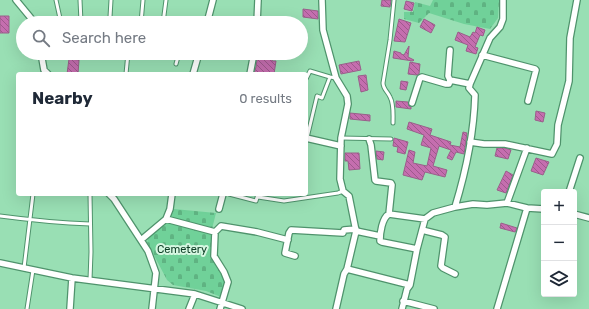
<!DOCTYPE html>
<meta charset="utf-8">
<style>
body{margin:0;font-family:Rubik,sans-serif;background:#f6f6f7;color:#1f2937}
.controls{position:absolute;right:12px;bottom:12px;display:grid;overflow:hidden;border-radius:4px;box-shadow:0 4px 16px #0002}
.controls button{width:36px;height:36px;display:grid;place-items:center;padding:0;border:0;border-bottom:1px solid #e0e1e3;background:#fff;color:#1f2937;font:20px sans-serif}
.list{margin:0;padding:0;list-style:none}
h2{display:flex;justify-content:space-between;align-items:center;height:52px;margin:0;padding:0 16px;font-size:17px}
h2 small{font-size:13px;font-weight:400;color:#747a83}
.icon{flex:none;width:22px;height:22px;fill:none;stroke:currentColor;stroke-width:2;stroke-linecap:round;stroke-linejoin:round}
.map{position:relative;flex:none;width:589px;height:309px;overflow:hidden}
.search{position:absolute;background:#fff;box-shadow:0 4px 16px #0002;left:16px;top:16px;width:292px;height:44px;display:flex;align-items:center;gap:10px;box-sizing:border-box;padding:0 14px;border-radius:22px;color:#747a83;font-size:15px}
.panel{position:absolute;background:#fff;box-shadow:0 4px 16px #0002;left:16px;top:72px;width:292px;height:124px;border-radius:4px}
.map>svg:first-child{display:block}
.cemetery{fill:url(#cemetery-stones)}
.building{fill:url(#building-back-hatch);stroke:#99608a}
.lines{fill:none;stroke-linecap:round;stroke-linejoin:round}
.service-casing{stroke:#4f936c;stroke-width:5}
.minor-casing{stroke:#4f936c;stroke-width:8}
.service{stroke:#fff;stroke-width:3}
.minor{stroke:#fff;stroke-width:5.5}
.labels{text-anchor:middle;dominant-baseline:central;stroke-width:4;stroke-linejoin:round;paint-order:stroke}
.park-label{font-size:11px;fill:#104028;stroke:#d5f7e1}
</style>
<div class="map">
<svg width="589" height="309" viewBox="0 0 589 309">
<defs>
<pattern id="cemetery-stones" width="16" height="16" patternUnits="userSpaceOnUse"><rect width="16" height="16" fill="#70d199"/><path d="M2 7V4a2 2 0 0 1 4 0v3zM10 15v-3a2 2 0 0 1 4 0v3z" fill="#5fb382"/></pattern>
<pattern id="building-back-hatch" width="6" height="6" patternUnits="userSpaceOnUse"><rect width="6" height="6" fill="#c56eaf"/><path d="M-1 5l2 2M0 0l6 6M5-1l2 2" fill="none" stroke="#9e598c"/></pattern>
</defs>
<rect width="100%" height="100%" fill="#99dfb4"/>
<!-- cemetery -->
<path class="cemetery" d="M433 0H499L498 18 490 29 464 24 429 13 419 23 404 19V12H413L415 2 430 6Z
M174 209 216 213 211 233V257L227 283 221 297 206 291 173 285 167 280 147 242 153 226 167 224Z"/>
<!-- building -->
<path class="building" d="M382 0H391L390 7 381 6Z
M406 1 414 3 412 11 404 9Z
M303 9 318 11V19L303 17Z
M0 16H9V33H0Z
M399 19 411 23 405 42 394 41Z
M424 19 435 25 431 33 420 27Z
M477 27 485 30 483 36 480 35 475 47 478 48 476 54 466 51 468 45 455 40 458 32 470 37 473 32 475 33Z
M409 46V47L408 57 414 60 413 61 393 58 394 51 401 53V54L404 55Z
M258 53H274L272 61H276L274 74H254L256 67Z
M69 59 79 60 78 74H67Z
M359 61 361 70 341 74 339 65Z
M410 62 420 64 419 74 417 75 408 74Z
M366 75 368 90 361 92 358 76Z
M401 81 408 82 406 90 400 89Z
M396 101 408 102 409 106 411 107V109L396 107Z
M536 111 545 113 543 122 535 120Z
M350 113 370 115V121L350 119Z
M409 122 432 129 430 135 451 142 450 145 460 147 463 132 467 133 464 154 456 152 452 160 447 158 451 150 439 146 433 166 447 170 445 177 425 172 422 180 403 175 409 150 415 152 413 163 427 166 431 148 421 145 424 135 407 129Z
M394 138 408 142 405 154 397 152 398 147 393 146Z
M497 148H505L511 150 508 159 495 156Z
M376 151 384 152 383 160 377 159Z
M345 153H359L360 169 349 170 348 161H345Z
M536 158 549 162 543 175 531 171Z
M506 171 513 175 506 193 497 190Z
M501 223 517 228 515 232 500 228Z"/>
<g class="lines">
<!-- service casing -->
<g class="service-casing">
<path id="service" d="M56 0 61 23
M80 0 81 22
M111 23 110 17 111 0
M141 23 143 0
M163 23 166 0
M176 64 179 53
M126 74 128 53
M306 79 310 71 330 77 336 78
M393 123C393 115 394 104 390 97 388 92 383 89 383 83L390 40 394 0
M307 138 317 96 322 98 330 77
M341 138 391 139
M229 194 256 201 258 194
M258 197 284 201 338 193 343 191
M0 216C30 220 60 223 90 224
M24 268 33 194
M90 280 91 252 90 194
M27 309 33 270"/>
</g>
<!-- minor casing -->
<g class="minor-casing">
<path id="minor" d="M16 0 35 23
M322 0 323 30 336 78 347 96 348 104 341 138 340 179 343 191 349 196 356 231 347 269 344 274 336 309
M207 23 213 0
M257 23 258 0
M450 50 448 76 450 80 470 84
M41 53 44 70 48 74
M482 55 535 69 536 70 528 101
M193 74 199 53
M250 74 254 53
M412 103 420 78 422 77 446 84H449L450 80
M306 138 341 146
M369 139 371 145 375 180 376 181 391 183 392 185 389 214
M470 142 484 144H505L552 154 557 144 558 125 569 81 570 38 577 0
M569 192 580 158
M109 194 114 199 148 251 156 273 152 309
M507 203 527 148
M455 207C466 171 474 132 475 95L469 88 470 84 490 38 500 27 503 19V0
M219 209 223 194
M574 214 589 218
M166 219 215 232 221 226 257 232 288 240
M422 230 442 235 445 237 441 266 443 268 455 274
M356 231 380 236
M215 232 214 256 224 272 228 282 220 309
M141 240 166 219 170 209 172 194
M417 249 382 242 380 241C380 233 382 218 389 214L425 219
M295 256 285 253 289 233 291 230 343 233 344 230 356 229
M0 263 72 278 195 294 242 309
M347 269 410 285
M403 301 434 309
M70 309 72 278
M189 309 195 294
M402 309 407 289 410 285 417 249 425 219 433 213 455 207 473 204 487 205 507 203 527 208 544 209
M497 309 527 208"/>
</g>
<!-- service -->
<use href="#service" class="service"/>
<!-- minor -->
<use href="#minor" class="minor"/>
</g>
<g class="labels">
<!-- park labels -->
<g class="park-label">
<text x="182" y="249">Cemetery</text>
</g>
</g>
</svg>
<div class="controls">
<button>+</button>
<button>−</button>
<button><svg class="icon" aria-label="layers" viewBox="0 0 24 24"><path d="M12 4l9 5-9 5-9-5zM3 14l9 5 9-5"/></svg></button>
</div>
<div class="search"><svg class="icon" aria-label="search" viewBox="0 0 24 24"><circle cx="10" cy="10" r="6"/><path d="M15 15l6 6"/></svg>Search here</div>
<section class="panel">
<h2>Nearby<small>0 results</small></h2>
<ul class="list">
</ul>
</section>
</div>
